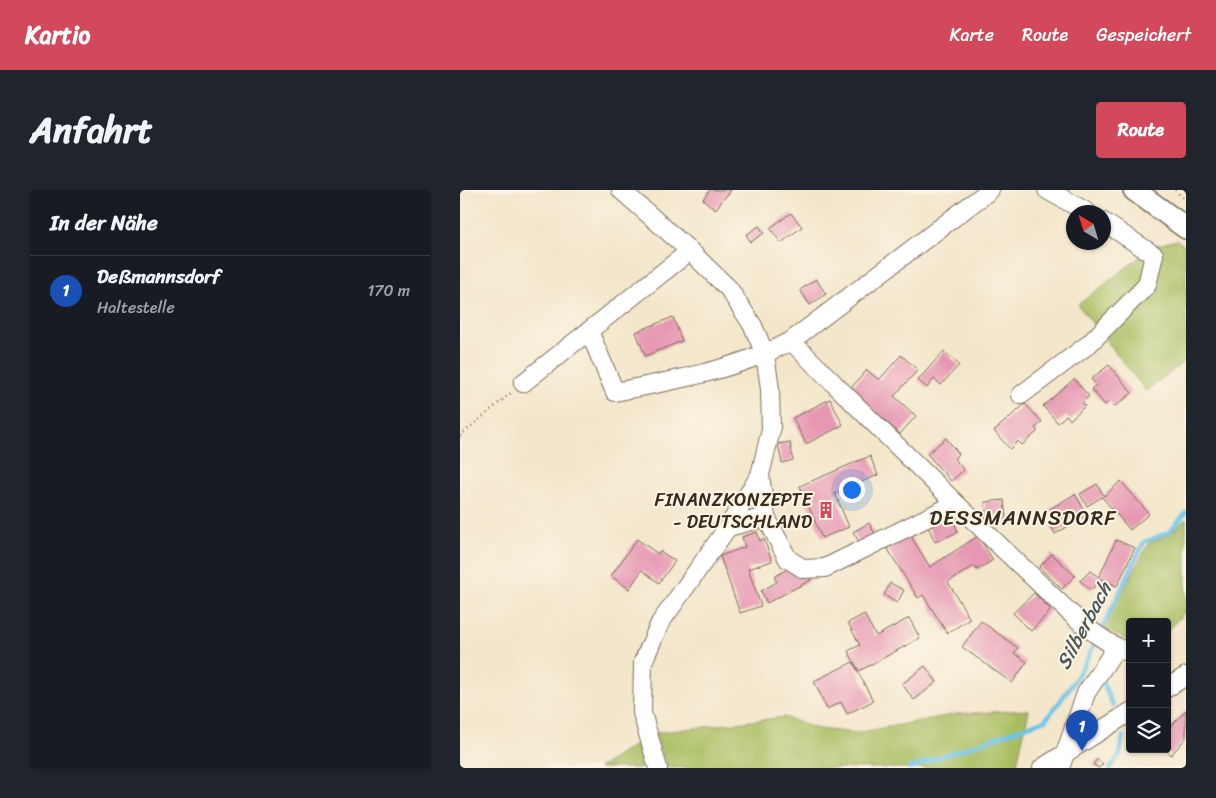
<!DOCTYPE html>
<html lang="de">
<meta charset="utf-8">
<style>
body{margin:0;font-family:Sriracha,sans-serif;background:#20242c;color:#f1f3f6}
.controls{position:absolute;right:15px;bottom:15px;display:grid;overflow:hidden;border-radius:5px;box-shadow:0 1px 4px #0004}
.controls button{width:45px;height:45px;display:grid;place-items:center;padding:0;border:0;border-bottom:1px solid #363941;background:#171b24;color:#f1f3f6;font:25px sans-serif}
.compass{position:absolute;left:606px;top:15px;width:45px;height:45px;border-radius:50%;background:#171b24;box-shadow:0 1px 4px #0004;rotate:322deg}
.you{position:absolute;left:391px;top:299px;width:18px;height:18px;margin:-12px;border:4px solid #fff;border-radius:50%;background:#1a73e8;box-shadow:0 0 0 8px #1a73e833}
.badge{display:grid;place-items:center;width:32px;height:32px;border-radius:50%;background:#d1495b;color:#fff;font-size:16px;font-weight:700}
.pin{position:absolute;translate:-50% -41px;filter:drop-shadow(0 1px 2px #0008)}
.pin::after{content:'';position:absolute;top:26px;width:18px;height:15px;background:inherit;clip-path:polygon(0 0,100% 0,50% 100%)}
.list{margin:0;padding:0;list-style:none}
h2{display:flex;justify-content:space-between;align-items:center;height:65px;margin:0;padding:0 20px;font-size:21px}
h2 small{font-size:16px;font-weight:400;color:#9ea1a6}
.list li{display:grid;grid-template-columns:32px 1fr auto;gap:15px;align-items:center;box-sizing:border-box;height:70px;padding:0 20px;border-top:1px solid #363941}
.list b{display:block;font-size:19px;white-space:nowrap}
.list p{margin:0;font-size:16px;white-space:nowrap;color:#9ea1a6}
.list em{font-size:16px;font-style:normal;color:#9ea1a6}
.icon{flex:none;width:28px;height:28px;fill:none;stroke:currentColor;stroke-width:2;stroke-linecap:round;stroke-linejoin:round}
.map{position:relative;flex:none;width:726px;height:578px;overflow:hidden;border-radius:5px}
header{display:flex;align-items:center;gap:30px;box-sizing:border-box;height:70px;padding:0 25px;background:#d1495b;color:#fff}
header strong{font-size:24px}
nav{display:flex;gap:28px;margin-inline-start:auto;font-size:18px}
.intro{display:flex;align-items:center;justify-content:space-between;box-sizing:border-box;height:120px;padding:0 30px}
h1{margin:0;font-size:35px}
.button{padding:12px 22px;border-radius:5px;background:#d1495b;color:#fff;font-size:18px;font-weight:700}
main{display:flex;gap:30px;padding:0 30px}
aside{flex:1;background:#171b24;border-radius:5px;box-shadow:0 1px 4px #0004}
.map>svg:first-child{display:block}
.green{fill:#a8bd61;stroke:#727440}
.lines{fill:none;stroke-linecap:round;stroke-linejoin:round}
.stream{stroke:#6ac4e8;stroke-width:4.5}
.building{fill:#e698b2}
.minor-casing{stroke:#7b6c5a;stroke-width:20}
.major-casing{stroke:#7b6c5a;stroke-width:24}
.path{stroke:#7b6c5a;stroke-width:2.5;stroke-dasharray:1 4;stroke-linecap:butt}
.minor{stroke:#fff;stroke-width:18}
.major{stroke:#fff;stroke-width:21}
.labels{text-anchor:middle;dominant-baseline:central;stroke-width:4;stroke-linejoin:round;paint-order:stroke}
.poi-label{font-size:19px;fill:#3b2a1e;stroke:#fcf5e5;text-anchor:end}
.water-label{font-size:20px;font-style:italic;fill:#49585b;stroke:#fcf5e5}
.quarter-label{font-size:21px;letter-spacing:1px;fill:#3b2a1e;stroke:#fcf5e5}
</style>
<header>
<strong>Kartio</strong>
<nav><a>Karte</a><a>Route</a><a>Gespeichert</a></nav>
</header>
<div class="intro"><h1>Anfahrt</h1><a class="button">Route</a></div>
<main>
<aside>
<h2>In der Nähe<small></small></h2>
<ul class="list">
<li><span class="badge" style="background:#1a4fb4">1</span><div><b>Deßmannsdorf</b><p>Haltestelle</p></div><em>170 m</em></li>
</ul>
</aside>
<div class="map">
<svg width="726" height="578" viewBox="0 0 726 578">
<rect width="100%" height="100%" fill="#fcf5e5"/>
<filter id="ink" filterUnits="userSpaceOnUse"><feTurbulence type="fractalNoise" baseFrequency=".02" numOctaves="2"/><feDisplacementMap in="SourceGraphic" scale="10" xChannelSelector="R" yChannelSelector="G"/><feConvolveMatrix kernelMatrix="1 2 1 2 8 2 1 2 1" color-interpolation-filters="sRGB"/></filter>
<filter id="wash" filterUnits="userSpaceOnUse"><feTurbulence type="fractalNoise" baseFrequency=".0096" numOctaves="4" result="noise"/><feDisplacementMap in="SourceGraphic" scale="20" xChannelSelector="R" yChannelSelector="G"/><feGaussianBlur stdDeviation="1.12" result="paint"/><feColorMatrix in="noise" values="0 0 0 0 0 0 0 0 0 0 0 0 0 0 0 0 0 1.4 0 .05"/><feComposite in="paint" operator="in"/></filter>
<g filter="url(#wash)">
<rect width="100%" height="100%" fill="#f3e6ca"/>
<!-- green -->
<path class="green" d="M717 50 726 57V170L686 201 618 115 694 56Z
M726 329V421L707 441V432H670V451L642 438 689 353 710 344Z
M569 520 556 578H207L195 543 324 527 358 539 396 543 497 524Z
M175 555 185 578H139Z"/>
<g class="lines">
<!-- stream -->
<path class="stream" d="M640 443 684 352 709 342 726 323
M643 493 653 516
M450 578 585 530C606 506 623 479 637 450
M650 578 660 564 663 546"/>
</g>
<g id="blocks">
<!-- building -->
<path class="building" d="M250 0H271L255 20 243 9Z
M331 23 342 37 321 53 310 38Z
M299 36 304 43 291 52 286 45Z
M356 89 366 104 350 115 340 100Z
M213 127 222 151 185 166 176 142Z
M484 161 499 175 481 195 474 189 467 198 458 190Z
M441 165 458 180 434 206 456 226 440 244 390 199 407 180 419 190Z
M649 175 672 203 654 217 649 211 645 215 631 199 636 195 631 189Z
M614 189 629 206 622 213 625 216 610 230 606 225 598 233 583 216Z
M370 209 383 235 346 254 333 228Z
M565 214 582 232 575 238 578 241 562 255 558 251 550 259 534 241Z
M486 248 499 264 494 268 504 280 491 291 467 264Z
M330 252 333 270 322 273 318 254Z
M410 266 418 285 375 303 389 337 362 348 340 296Z
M661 291 689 324 670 340 642 307 627 316 620 304 637 294 644 306Z
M615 304 627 325 595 344 591 336 597 333 590 319Z
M544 310 546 329 526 331 525 312Z
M491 324 498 342 475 352 467 334Z
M409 333 415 344 400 353 393 342Z
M297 342 300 351 304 349 312 371 288 379 301 416 280 423 260 366 285 357 282 347Z
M450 345 470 377 518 346 533 370 517 380 514 376 488 392 510 429 487 443 463 405 458 408 427 358Z
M177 349 198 364 200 361 215 371 199 393 182 380 169 399 151 386Z
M656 350 675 358 657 396 641 389 631 400 620 391 630 381 639 387Z
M592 364 615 386 602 399 579 377Z
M331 377 335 385 345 380 351 390 307 413 301 401 317 392 314 387Z
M430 393 444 400 437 413 424 405Z
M574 403 591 420 571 441 553 423Z
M404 424 416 446 449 428 460 448 399 481 388 461 400 455 388 433Z
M521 431 558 458 554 463 567 472 552 493 502 457Z
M393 472 413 511 387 524 381 512 367 519 354 491Z
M465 476 477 492 454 510 442 494Z
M726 520V548L711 565 705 559H707V541Z
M637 569 643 574 639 578 633 575Z"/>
</g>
</g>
<g filter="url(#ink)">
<use href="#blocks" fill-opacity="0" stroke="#7b6c5a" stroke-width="1"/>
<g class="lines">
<!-- minor casing -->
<g class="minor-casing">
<path id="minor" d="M161 0 230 61 269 99 293 136 305 164 310 199 311 240 300 285 268 337 200 433 183 472 182 523 198 578
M587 0 627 22
M129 141 155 202C215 190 276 180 331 151L530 0
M331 151C407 226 483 302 561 376 594 406 628 447 670 463
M63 193 230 61
M561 205 629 154 687 95 694 65 644 32
M300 285 306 327
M268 337 306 327 328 369 344 379 365 378 495 314
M707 498 726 486
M582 578 670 522
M600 578 626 503 656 458"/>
</g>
<!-- major casing -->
<g class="major-casing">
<path id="major" d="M674 0 726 38"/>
</g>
<!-- path -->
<path class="path" d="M715 0 726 11
M0 246 52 202"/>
<!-- minor -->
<use href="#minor" class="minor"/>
<!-- major -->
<use href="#major" class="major"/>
</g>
</g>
<!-- icons -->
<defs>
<g id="building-bare" transform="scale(1.35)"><path d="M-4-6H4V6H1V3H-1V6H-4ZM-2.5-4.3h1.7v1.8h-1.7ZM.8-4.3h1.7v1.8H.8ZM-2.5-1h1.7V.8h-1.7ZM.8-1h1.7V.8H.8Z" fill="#d1495b" stroke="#fcf5e5" stroke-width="2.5" paint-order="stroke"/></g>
</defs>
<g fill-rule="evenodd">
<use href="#building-bare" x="366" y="320"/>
</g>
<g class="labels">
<!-- poi labels -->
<g class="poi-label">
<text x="352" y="309">FINANZKONZEPTE<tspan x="352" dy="22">- DEUTSCHLAND</tspan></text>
</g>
<!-- water labels -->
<g class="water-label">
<text transform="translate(624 436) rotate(-62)">Silberbach</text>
</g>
<!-- quarter labels -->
<g class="quarter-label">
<text x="563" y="328">DESSMANNSDORF</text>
</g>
</g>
</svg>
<div class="controls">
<button>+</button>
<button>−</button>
<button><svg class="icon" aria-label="layers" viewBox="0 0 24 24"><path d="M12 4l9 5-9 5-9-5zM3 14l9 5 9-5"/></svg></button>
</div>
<svg class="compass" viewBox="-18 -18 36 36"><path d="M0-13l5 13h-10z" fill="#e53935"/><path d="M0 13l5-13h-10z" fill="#9ea1a6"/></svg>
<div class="you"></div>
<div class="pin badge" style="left:622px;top:561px;background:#1a4fb4">1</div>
</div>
</main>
